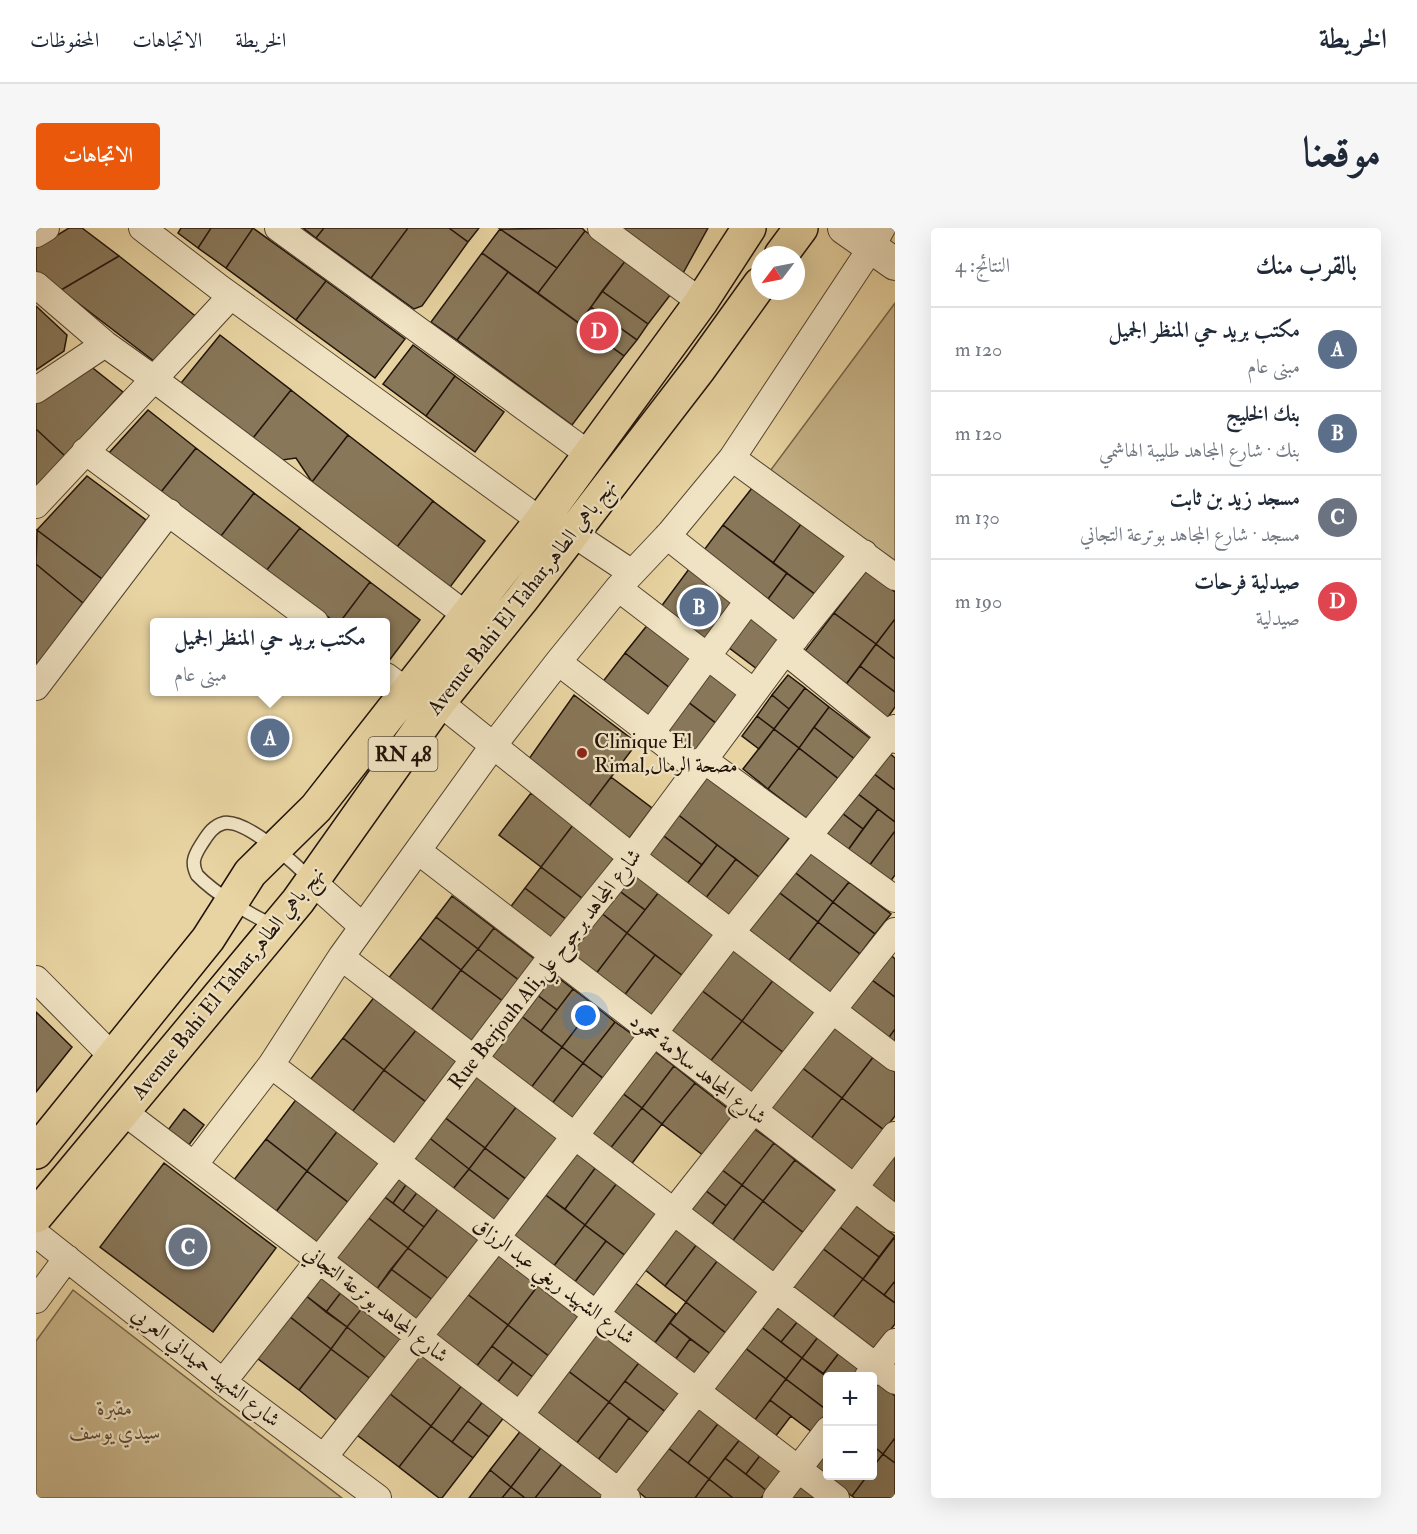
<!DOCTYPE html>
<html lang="ar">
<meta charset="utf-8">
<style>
body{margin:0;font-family:"IM FELL Double Pica",Amiri,serif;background:#f6f6f7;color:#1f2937;direction:rtl}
.controls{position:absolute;right:18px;bottom:18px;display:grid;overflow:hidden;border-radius:6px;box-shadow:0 6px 24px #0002}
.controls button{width:54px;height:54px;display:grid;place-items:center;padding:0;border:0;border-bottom:2px solid #e0e1e3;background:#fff;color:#1f2937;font:30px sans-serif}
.compass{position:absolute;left:715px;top:18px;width:54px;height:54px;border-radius:50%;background:#fff;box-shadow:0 6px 24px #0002;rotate:238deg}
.you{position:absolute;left:550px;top:788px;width:21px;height:21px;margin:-15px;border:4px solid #fff;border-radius:50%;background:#1a73e8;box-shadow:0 0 0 9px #1a73e833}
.badge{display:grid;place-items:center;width:39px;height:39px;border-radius:50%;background:#ea580c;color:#fff;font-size:20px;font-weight:700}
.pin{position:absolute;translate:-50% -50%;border:3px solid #fff;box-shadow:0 2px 6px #0006}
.popup{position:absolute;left:114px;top:390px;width:240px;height:78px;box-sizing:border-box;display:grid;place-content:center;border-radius:6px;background:#fff;filter:drop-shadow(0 2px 4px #0005);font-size:20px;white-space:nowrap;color:#747a83}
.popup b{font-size:22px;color:#1f2937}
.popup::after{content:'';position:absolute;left:50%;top:100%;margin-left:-12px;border:12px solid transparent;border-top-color:#fff}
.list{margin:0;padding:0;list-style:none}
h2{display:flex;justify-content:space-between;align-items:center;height:78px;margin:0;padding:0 24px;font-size:26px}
h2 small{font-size:20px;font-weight:400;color:#747a83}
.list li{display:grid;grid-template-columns:39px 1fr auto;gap:18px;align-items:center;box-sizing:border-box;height:84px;padding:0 24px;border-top:2px solid #e0e1e3}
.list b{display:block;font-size:22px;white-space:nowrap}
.list p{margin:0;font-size:20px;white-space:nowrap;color:#747a83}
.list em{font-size:20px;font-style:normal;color:#747a83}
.map{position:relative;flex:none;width:859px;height:1270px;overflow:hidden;direction:ltr;border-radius:6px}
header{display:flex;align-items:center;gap:36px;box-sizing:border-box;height:84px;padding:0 30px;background:#fff;border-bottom:2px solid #e0e1e3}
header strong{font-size:28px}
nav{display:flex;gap:33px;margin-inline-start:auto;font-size:21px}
.intro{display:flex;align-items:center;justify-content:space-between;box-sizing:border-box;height:144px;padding:0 36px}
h1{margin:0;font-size:42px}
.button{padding:15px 27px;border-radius:6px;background:#ea580c;color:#fff;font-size:21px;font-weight:700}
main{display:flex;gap:36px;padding:0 36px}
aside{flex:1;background:#fff;border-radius:6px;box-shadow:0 6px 24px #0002}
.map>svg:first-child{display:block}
.green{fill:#c6b388;stroke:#746349;stroke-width:1.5}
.building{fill:#887759;stroke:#21130a;stroke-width:1.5}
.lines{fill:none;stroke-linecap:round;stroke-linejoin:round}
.service-casing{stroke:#534330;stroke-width:15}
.minor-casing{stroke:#534330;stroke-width:28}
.tertiary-casing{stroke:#534330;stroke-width:34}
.primary-casing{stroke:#21130a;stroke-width:36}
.service{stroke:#f0e3c3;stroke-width:12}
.minor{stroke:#f0e3c3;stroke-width:26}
.tertiary{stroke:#f0e3c3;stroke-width:32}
.primary{stroke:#e8d4a2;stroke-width:33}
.poi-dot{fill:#8f2418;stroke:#f0e3c3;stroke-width:2}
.labels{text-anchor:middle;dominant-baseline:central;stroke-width:4.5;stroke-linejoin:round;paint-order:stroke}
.shield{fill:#f0e3c3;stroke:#5f5142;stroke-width:1.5}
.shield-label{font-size:20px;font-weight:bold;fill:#21130a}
.street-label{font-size:21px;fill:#21130a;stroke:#f0e3c3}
.poi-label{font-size:21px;fill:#21130a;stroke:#f0e3c3;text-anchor:start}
.park-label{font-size:21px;font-style:italic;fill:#5b4b36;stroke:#f0e3c3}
</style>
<header>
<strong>الخريطة</strong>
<nav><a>الخريطة</a><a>الاتجاهات</a><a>المحفوظات</a></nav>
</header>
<div class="intro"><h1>موقعنا</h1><a class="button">الاتجاهات</a></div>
<main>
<aside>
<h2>بالقرب منك<small>النتائج: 4</small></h2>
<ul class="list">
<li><span class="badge" style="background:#5c6f8a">A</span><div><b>مكتب بريد حي المنظر الجميل</b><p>مبنى عام</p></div><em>120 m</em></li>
<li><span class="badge" style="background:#5c6f8a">B</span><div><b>بنك الخليج</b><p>بنك · شارع المجاهد طليبة الهاشمي</p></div><em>120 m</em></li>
<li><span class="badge" style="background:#6b7280">C</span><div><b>مسجد زيد بن ثابت</b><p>مسجد · شارع المجاهد بوترعة التجاني</p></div><em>130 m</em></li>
<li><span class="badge" style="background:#e0444e">D</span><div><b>صيدلية فرحات</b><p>صيدلية</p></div><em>190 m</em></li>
</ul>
</aside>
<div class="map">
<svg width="859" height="1270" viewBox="0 0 859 1270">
<rect width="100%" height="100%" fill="#e8d4a2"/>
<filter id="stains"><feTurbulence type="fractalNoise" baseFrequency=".00333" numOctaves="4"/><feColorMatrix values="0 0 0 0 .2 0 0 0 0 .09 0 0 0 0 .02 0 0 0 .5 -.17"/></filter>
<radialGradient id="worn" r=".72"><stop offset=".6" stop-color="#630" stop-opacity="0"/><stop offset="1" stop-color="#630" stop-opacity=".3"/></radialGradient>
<!-- green -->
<path class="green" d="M859 75V333L734 243Z
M37 1062 306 1270H0V1113Z"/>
<!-- building -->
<path class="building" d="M33 0H46L83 28 25 62 0 43V20Z
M145 0H175L162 20 142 5Z
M175 0H217L190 40 162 20Z
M217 0 290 53 260 92 190 40Z
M267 0H288L280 10Z
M288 0H372L335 50 280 10Z
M372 0H413L432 14 386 78 378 81 335 50Z
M413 0H443L432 14Z
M546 0 549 3 521 40 464 1Z
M583 0H672L646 47Z
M464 1 521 40 502 65 446 25Z
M549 3 590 32 543 95 502 65Z
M446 25 472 44 421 112 395 94Z
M83 28 162 90 123 137 25 62Z
M590 32 635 66 612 96 566 63Z
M472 44 588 128 536 197 421 112Z
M290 53 369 111 339 150 260 92Z
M566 63 612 96 601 112 555 79Z
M0 78 31 107 28 123 0 142Z
M555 79 601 112 588 128 543 95Z
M562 89 577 101 565 117 550 104Z
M184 107 255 162 217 210 145 155Z
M377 117 419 148 390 188 347 156Z
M53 137 87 164 29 228 0 201V174Z
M419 148 468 184 439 224 390 188Z
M255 162 312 207 276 254 260 230 246 232 217 210Z
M112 182 160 220 125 264 73 225Z
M0 201 29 228 0 259Z
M312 207 397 273 361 319 276 254Z
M160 220 218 265 185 308 125 264Z
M51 248 110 292 66 351 1 302Z
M716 260 765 296 737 335 687 297Z
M218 265 264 300 230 343 185 308Z
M397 273 449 313 414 359 361 319Z
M765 296 809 329 780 367 737 335Z
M687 297 751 345 732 371 668 322Z
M264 300 334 354 304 394H299L230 343Z
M1 302 66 351 47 375 0 336Z
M0 336 47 375 2 436 0 435Z
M653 341 702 378 673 417 624 380Z
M830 343 859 364V391L840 416 798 385Z
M751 345 780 367 760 393 732 371Z
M334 354 384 392 352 434 350 432V394H304Z
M712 385 745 411 721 441 688 416Z
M798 385 840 416 808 459 766 427Z
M859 391V431L840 416Z
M613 395 663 433 639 464 589 425Z
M840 416 859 431V464L824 438Z
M589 425 639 464 616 495 565 456Z
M824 438 859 464V479L850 492 808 459Z
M671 440 705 465 681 496 647 470Z
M752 447 769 460 753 481 736 467Z
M769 460 793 479 763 520 738 501Z
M538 467 601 515 551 581 490 535Z
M736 467 753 481 738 501 721 488Z
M647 470 681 496 657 527 624 501Z
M793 479 835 511 820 532 778 499Z
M721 488 738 501 723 521 706 508Z
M778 499 820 532 804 552 763 520Z
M738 501 763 520 732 561 707 541Z
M763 520 804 552 774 593 732 561Z
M852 524 859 530V562L837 545Z
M671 545 754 609 723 649 640 585Z
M837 545 859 562V594L821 565Z
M575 549 616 580 592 612 551 581Z
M495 565 537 597 505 639 463 607Z
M821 565 842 581 827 601 806 585Z
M842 581 859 594V603L833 638 812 622Z
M640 585 681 617 666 637 624 605Z
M806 585 827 601 812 622 791 606Z
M537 597 579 629 547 671 505 639Z
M859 603V647L854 654 833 638Z
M624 605 666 637 650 657 608 625Z
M681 617 700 631 669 671 650 657Z
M771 621 813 654 797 674 756 642Z
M700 631 723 649 692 689 669 671Z
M505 639 547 671 531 692 489 660Z
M596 642 623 664 609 682 581 661Z
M756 642 797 674 782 694 740 662Z
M813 654 855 686 839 706 797 674Z
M489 660 531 692 514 713 473 681Z
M581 661 609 682 591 705 564 684Z
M740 662 782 694 751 735 709 702Z
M623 664 679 706 647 748 591 705Z
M416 668 458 700 442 721 400 689Z
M797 674 839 706 824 726 782 694Z
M564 684 591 705 559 747 531 726Z
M400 689 442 721 425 742 384 710Z
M782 694 824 726 793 767 751 735Z
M458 700 500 732 484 753 442 721Z
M591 705 619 727 587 769 559 747Z
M384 710 425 742 394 784 351 752Z
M696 719 738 751 706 793 664 761Z
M442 721 484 753 468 774 425 742Z
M852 724 859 731V769L832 749Z
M619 727 647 748 615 790 587 769Z
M425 742 468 774 435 816 394 784Z
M516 745 537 761 521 782 500 766Z
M832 749 859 769V801L851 812 809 780Z
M738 751 780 783 748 825 706 793Z
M537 761 558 777 526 819 505 803Z
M664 761 706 793 673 835 632 803Z
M500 766 521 782 505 803 484 787Z
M339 768 381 801 348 842 307 810Z
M558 777 579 794 547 835 526 819Z
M0 784 36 819 0 864Z
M484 787 526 819 494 861 452 829Z
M706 793 748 825 715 867 673 835Z
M579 794 600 809 568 851 547 835Z
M797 796 838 828 806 870 764 838Z
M381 801 422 833 390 874 348 842Z
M859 801V818L851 812Z
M307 810 348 842 316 884 274 852Z
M526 819 547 835 515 877 494 861Z
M617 822 638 838 606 880 585 864Z
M838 828 859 844V888L848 902 806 870Z
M547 835 568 851 536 893 515 877Z
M638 838 659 855 626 896 606 880Z
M764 838 806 870 774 912 732 880Z
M348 842 390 874 358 916 316 884Z
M439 846 481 878 449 920 407 888Z
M659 855 700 887 668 928 626 896Z
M585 864 606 880 573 922 552 906Z
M262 869 303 901 271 943 230 911Z
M806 870 848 902 816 944 774 912Z
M481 878 523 910 491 952 449 920Z
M606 880 626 896 594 938 573 922Z
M148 881 168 897 152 918 132 902Z
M148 881 168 897 152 918 132 902Z
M407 888 449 920 433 941 391 908Z
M717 900 738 915 706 957 685 941Z
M303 901 345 933 313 975 271 943Z
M391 908 433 941 417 961 375 929Z
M230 911 271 943 239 985 197 953Z
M738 915 759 932 727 973 706 957Z
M449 920 491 952 475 973 433 941Z
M859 922V977L833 957Z
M540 923 560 939 529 981 507 965Z
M759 932 801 964 769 1006 727 973Z
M128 935 240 1020 177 1104 64 1019Z
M560 939 581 955 549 997 529 981Z
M433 941 475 973 458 994 417 961Z
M685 941 706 957 690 978 669 962Z
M271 943 313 975 281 1017 239 985Z
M362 946 372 954 357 975 346 967Z
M372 954 383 962 367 983 357 975Z
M581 955 623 987 591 1029 549 997Z
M706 957 727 973 695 1015 674 999Z
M383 962 404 978 388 999 367 983Z
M669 962 690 978 674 999 653 983Z
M507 965 549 997 517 1039 475 1007Z
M346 967 388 999 372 1020 330 988Z
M727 973 769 1006 737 1047 695 1015Z
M818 976 859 1008 843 1029 801 997Z
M404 978 446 1010 414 1052 372 1020Z
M330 988 372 1020 340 1062 298 1030Z
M549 997 570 1013 538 1055 517 1039Z
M801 997 843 1029 827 1051 785 1019Z
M640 1000 661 1016 629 1058 608 1041Z
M859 1009V1053L848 1067 827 1051Z
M570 1013 591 1029 559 1071 538 1055Z
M661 1016 682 1032 650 1074 629 1058Z
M785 1019 827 1051 795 1092 753 1060Z
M372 1020 414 1052 398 1073 355 1041Z
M463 1023 504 1055 472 1097 430 1065Z
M682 1032 724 1064 691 1106 650 1074Z
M355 1041 398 1073 381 1094 340 1062Z
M285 1046 306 1063 290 1084 269 1067Z
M827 1051 859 1075V1096L837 1125 795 1092Z
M859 1053V1075L848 1067Z
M598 1054 640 1086 618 1116 576 1084Z
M504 1055 546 1087 514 1129 472 1097Z
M306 1063 327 1079 311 1099 290 1084Z
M430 1065 472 1097 440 1139 398 1107Z
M269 1067 311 1099 295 1121 253 1088Z
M650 1074 691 1106 676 1127 634 1095Z
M741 1077 762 1093 745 1114 724 1098Z
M327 1079 369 1111 352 1132 311 1099Z
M253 1088 295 1121 263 1162 221 1130Z
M762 1093 782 1109 766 1130 745 1114Z
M634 1095 654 1111 639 1132 618 1116Z
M472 1097 514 1129 498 1150 456 1118Z
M724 1098 766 1130 750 1151 708 1119Z
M311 1099 352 1132 336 1152 295 1121Z
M563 1100 605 1132 573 1174 531 1142Z
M782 1109 803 1125 787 1146 766 1130Z
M654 1111 676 1127 660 1148 639 1132Z
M456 1118 477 1134 461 1155 440 1139Z
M708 1119 750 1151 718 1193 676 1161Z
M295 1121 336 1152 304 1195 263 1162Z
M385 1123 427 1156 395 1198 353 1165Z
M803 1125 824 1141 818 1148 792 1149 787 1146Z
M766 1130 792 1149V1183L750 1151Z
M605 1132 647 1165 631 1185 589 1153Z
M477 1134 498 1150 482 1171 461 1155Z
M531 1142 573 1174 540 1216 499 1184Z
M750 1151 792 1183 776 1204 734 1172Z
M589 1153 631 1185 614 1206 573 1174Z
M841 1154 859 1168V1210L847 1226 836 1217V1160Z
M427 1156 448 1172 416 1214 395 1198Z
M353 1165 395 1198 363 1239 321 1207Z
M448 1172 469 1188 453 1209 432 1193Z
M734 1172 755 1188 739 1209 718 1193Z
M573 1174 593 1190 562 1232 540 1216Z
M663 1177 684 1193 652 1235 631 1219Z
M593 1190 614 1206 582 1248 562 1232Z
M432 1193 453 1209 437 1230 416 1214Z
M684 1193 705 1210 673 1251 652 1235Z
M395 1198 437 1230 406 1270H403L363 1239Z
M486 1201 507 1217 475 1259 454 1242Z
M705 1210 726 1225 710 1246 689 1230Z
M859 1210V1235L847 1226Z
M507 1217 528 1233 499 1270H489L475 1259Z
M836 1217 847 1226 836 1240Z
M792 1218V1248H800L796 1253 777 1238Z
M631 1219 673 1251 659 1270H610L599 1261Z
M726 1225 747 1242 731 1263 710 1246Z
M847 1226 859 1235V1270H819L816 1268 831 1248H836V1240Z
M689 1230 731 1263 725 1270H697L673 1251Z
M528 1233 570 1265 566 1270H499Z
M454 1242 475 1259 466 1270H433Z
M800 1248H831L816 1268 796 1253Z
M673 1251 697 1270H659Z
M764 1255 784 1270H752Z
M475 1259 489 1270H466Z"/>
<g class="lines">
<!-- service casing -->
<g class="service-casing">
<path id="service" d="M240 698C217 689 178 665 161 647 155 635 158 628 165 617 171 608 176 598 188 595 210 591 261 637 276 653"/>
</g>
<!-- minor casing -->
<g class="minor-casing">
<path id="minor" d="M106 0 184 60 505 293
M242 0 554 227
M565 0 665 74
M0 6 10 0
M0 57 69 116 118 151 195 68
M0 162 69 116
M49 223 279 394
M696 230 859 349
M0 277 118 151 430 387
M536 305 596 345
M631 308 760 410
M582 360 718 464
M749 423 859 512
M522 434 655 536 668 532 859 671
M350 448 370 463
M0 459 133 284
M403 474 596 629 859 830
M615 505 712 373
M382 623 859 991
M277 654 326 698
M305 729 859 1153
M0 751 76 828
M235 837 800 1270
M88 884 283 1032 591 1270
M158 937 235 837 305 729 457 518 522 434 582 360 634 305 696 230 835 20 846 0
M0 1006 187 1154 342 1270
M0 1072 31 1030
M832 1148 859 1114
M187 1154 360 934 516 728 596 629 749 423 828 325
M484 1187 638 983 859 703
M288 1229 461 1009 694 706 859 500
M578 1270 859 907
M740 1270 792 1202"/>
</g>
<!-- tertiary casing -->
<g class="tertiary-casing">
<path id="tertiary" d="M808 0 859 36"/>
</g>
<!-- primary casing -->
<g class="primary-casing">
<path id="primary" d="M745 27 765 0
M0 924 172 711 214 645 280 580 505 293 665 74 713 0
M0 988 262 673 403 474 486 371 663 141 724 56"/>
</g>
<!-- service -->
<use href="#service" class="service"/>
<!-- minor -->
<use href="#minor" class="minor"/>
<!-- tertiary -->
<use href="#tertiary" class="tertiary"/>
<!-- primary -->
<use href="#primary" class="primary"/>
</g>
<!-- markers -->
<circle class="poi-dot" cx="546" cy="525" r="6"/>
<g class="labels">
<!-- shield labels -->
<rect class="shield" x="332.5" y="509" width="69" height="34" rx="4.5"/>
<g class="shield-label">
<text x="367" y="526">RN 48</text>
</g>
<!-- street labels -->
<g class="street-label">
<text transform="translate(486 369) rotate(-52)">Avenue Bahi El Tahar,نهج باهي الطاهر</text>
<text transform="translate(509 741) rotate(-52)">Rue Berjouh Ali,شارع المجاهد برجوح علي</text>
<text transform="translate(192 755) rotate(-51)">Avenue Bahi El Tahar,نهج باهي الطاهر</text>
<text transform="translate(662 841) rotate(38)">شارع المجاهد سلامة محمود</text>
<text transform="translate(518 1053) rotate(37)">شارع الشهيد ريغي عبد الرزاق</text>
<text transform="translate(340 1076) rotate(38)">شارع المجاهد بوترعة التجاني</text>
<text transform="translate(170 1139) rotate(38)">شارع الشهيد حميداني العربي</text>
</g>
<!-- poi labels -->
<g class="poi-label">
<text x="558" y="513">Clinique El<tspan x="558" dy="24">Rimal,مصحة الرمال</tspan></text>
</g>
<!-- park labels -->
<g class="park-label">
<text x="79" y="1180">مقبرة<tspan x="79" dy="24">سيدي يوسف</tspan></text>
</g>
</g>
<rect width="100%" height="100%" filter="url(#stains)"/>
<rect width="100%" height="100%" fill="url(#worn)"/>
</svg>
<div class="controls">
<button>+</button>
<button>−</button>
</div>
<svg class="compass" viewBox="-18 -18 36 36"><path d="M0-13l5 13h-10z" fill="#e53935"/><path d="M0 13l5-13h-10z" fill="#747a83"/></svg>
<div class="you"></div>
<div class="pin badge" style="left:234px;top:510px;background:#5c6f8a">A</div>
<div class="popup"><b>مكتب بريد حي المنظر الجميل</b>مبنى عام</div>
<div class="pin badge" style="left:663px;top:379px;background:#5c6f8a">B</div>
<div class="pin badge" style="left:152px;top:1019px;background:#6b7280">C</div>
<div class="pin badge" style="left:563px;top:103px;background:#e0444e">D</div>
</div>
</main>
